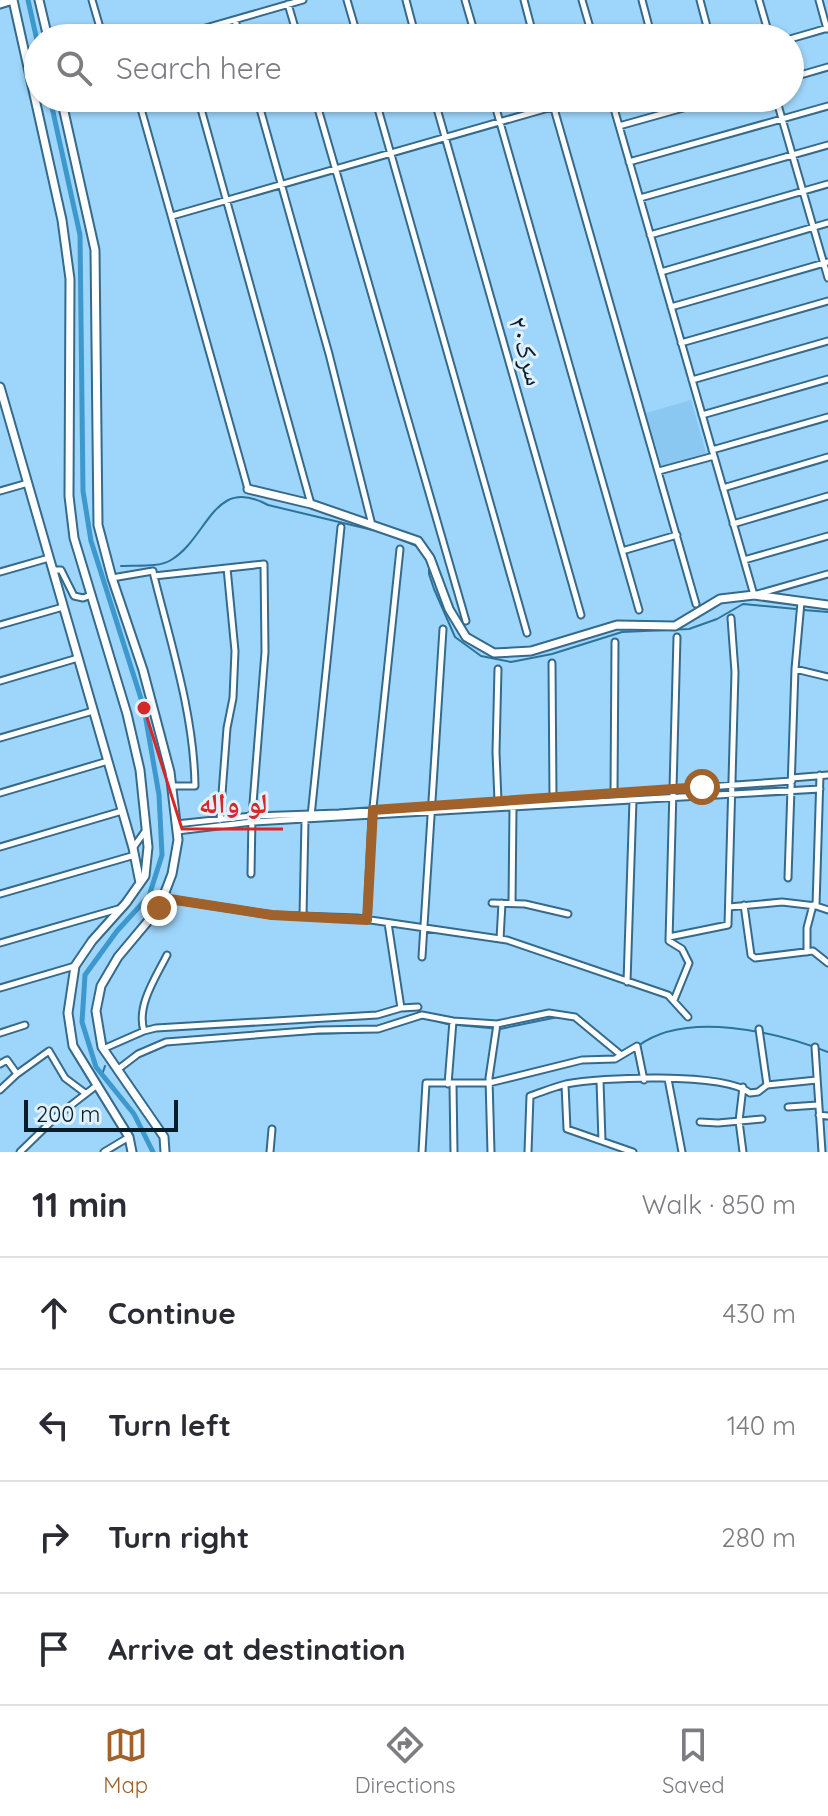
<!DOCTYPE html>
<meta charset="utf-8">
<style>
body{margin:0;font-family:Quicksand,"Noto Naskh Arabic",sans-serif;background:#f2f2f3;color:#2b2b33}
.scale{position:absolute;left:24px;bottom:20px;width:154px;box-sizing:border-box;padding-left:8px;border:4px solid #071d2a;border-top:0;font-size:22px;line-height:28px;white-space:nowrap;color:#071d2a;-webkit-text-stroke:6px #e0f0fc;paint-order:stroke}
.stop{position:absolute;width:24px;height:24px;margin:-18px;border:6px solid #a0612a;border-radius:50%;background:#fff}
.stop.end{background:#a0612a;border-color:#fff;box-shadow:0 2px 8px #0008}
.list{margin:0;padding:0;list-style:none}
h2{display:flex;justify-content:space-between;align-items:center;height:104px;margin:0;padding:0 32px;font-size:34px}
h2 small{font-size:26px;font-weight:400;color:#7c7c81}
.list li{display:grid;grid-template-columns:52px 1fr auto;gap:24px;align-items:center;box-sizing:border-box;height:112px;padding:0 32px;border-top:2px solid #e1e1e2}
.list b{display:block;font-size:30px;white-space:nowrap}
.list em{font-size:26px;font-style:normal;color:#7c7c81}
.icon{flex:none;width:44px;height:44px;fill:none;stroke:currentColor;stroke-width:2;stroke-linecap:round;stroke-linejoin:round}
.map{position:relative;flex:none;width:828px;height:1152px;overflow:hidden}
.search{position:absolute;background:#fff;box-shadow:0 2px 6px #0004;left:24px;right:24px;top:24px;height:88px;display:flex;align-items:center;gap:20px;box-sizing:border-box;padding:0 28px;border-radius:44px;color:#7c7c81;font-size:30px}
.sheet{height:552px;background:#fff}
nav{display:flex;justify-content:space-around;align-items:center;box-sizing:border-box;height:112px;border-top:2px solid #e1e1e2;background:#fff;font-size:22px;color:#7c7c81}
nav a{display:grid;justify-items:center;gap:4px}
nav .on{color:#a0612a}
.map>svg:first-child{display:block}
.built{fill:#8ac8f2}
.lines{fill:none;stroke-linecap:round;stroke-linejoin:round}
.stream{stroke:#2c739c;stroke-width:2}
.canal{stroke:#3c98cd;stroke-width:5}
.street-casing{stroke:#356a8b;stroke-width:9}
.secondary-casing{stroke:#356a8b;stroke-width:11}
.street{stroke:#fff;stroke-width:5}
.secondary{stroke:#fff;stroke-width:7}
.route{stroke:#a0612a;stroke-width:10}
.labels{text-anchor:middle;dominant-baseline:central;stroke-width:6;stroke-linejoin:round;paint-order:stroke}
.street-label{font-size:26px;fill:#071d2a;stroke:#e0f0fc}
.leader{fill:none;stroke:#d62828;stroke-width:3}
.callout-dot{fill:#d62828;stroke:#e0f0fc;stroke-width:3}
.callout-label{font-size:28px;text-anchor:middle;font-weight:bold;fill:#d62828;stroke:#e0f0fc;stroke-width:6;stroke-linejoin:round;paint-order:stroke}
</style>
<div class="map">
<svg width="828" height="1152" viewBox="0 0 828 1152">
<rect width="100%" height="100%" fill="#9ed5fa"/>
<!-- built -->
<path class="built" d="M691 400 706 453 662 466 646 413Z"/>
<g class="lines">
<!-- stream -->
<path class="stream" d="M429 565V574L434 589 455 637 481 656 511 662 552 654 622 632 689 629 717 619 743 604 796 609
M121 566C135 565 159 568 171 560 209 537 213 475 268 505L385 533 419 547
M804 610 828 612
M430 1019 447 1024 500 1029 558 1017
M411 1021 424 1018
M284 1035 370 1032
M638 1046C686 1010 776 1032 828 1052
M102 1075 105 1066"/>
<!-- canal -->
<path class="canal" d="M28 0 38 45
M50 98 80 235 83 491 91 541 144 708 159 795 162 855 149 896 117 931 85 975 82 1022 96 1067 134 1114 153 1152"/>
<!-- street casing -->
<g class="street-casing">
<path id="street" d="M92 0 103 38
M347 0 358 38
M406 0 416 38
M465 0 476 38
M524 0 534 38
M582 0 593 38
M642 0 652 38
M700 0 710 38
M759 0 770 38
M819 0 827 29
M288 4 298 38
M235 20 240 38
M171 38 303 0
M790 39 828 28
M790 78 828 67
M138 98 248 489
M198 98 311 504
M257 98 329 354 372 525
M315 98 466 621
M375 98 527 633
M434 98 581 615
M493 98 639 610
M551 98 696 604
M611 98 754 595 828 574
M776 98 828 278
M619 126 719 98
M629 162 828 106
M640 198 828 145
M172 216 583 98
M650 235 828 184
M661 272 828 223
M671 307 828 262
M681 343 828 301
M692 380 828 341
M702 415 828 379
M712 450 828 417
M659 471 714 456
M723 488 828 457
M0 491 28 483
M733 524 828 496
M622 551 677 535
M744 560 828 536
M53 570H61L74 596 83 598 91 595
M0 572 49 558
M154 576C171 644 194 715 195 786H172
M112 578 153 571 154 576 264 564 265 652 252 816 251 874
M0 625 63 607
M552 663 553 797
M498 669 496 752 498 801
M795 669 828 677
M0 681 78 658
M0 738 93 711
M820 775 816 906 828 910
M792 778 828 775
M0 793 108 761
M614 794 615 642
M311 816 341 527
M220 820 227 728 233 698 235 651 227 568
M176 824 252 816 339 813 792 781
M177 831 252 822 820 789
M0 847 122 811
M133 848 146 830
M788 878 795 669 801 602
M0 894 135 855
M163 898 272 915 357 918 507 940 668 995 688 1017
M492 903 525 904 568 914
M512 903 513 808
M744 905 751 955 755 958 813 951 828 963
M729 907 782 902 816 906
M303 916 305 821
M367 920 372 817 400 549
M388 923 401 1008
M669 937 728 925 735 672 731 618
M500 939 502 903
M0 943 118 909
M807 952V928L813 905
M422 957 443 629
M627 982 633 800
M0 988 75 966
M674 1000 689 963 682 949 669 941 677 637
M759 1029 767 1085
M144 1031C136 1006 156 977 167 955
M0 1033 25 1025
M815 1047 822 1152
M103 1049 144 1031 156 1028 377 1015 401 1008 418 1007
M0 1064 7 1060 17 1074 49 1051 65 1078 85 1093
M117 1070 138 1054 166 1042 319 1030 378 1029 422 1015 453 1021 497 1024 549 1013 575 1017 621 1055
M668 1079 682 1152
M600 1081 602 1141
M448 1084 453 1021
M453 1084 454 1152
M565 1085 567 1129 633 1152
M0 1090 17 1074
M788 1107 818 1105
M819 1115 828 1116
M700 1122 718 1123 762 1119
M20 1152 57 1116 96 1086
M104 1152 129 1137
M270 1152 272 1129
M422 1152 426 1083H489L582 1060 615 1059 637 1046 644 1080
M491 1152 489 1078 497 1024
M528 1152 530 1096C542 1092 554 1087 566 1084 600 1077 723 1072 750 1093L758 1092 767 1085 817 1080
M743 1152 739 1121 743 1087"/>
</g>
<!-- secondary casing -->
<g class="secondary-casing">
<path id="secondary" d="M13 0 62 220 70 279 69 496 74 538 127 714 140 770 148 847 145 876 126 903 92 941 75 966 68 1013 73 1046 129 1137 132 1152
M39 0 48 38
M0 4 13 0
M61 98 95 250 98 525 112 578 143 670 170 772 178 840 172 874 159 908 118 957 101 986 96 1011 102 1047 164 1137 165 1152
M0 387 133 848 140 883
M248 489 311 504 418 541 430 558 449 609 466 637 494 653 531 651 617 625 675 626 720 599 754 595 828 605"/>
</g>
<!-- street -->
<use href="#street" class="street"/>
<!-- secondary -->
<use href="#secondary" class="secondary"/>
</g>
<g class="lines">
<!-- route -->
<path class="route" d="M159 908 163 898 272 915 367 920 373 810 702 787"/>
</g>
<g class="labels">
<!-- street labels -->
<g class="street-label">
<text transform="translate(527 351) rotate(74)">سرک۲۰</text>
</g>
</g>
<!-- callouts -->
<path class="leader" d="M144 708L182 829H283"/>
<circle class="callout-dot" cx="144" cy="708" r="8"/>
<g class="callout-label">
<text x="233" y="813">لو واله</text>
</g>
</svg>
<div class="scale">200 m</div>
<div class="stop" style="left:702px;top:787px"></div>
<div class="stop end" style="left:159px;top:908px"></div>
<div class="search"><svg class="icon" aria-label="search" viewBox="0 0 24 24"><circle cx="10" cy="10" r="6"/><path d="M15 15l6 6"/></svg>Search here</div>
</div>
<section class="sheet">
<h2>11 min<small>Walk · 850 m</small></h2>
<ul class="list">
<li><svg class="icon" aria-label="ahead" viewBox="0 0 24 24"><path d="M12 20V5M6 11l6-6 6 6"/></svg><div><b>Continue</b></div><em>430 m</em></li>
<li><svg class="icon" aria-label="left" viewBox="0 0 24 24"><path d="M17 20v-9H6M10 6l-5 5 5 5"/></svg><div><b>Turn left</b></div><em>140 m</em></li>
<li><svg class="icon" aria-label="right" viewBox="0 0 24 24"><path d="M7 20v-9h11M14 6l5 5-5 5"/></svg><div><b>Turn right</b></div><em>280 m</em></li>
<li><svg class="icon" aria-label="arrive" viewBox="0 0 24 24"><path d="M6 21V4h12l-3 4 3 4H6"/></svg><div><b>Arrive at destination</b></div></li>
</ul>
</section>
<nav>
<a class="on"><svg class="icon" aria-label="map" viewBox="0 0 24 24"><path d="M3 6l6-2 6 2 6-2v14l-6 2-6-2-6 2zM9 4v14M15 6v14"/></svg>Map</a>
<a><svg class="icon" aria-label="directions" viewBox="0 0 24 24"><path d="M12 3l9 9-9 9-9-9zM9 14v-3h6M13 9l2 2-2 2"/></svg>Directions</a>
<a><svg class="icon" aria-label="saved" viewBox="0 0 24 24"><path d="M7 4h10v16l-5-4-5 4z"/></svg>Saved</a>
</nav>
